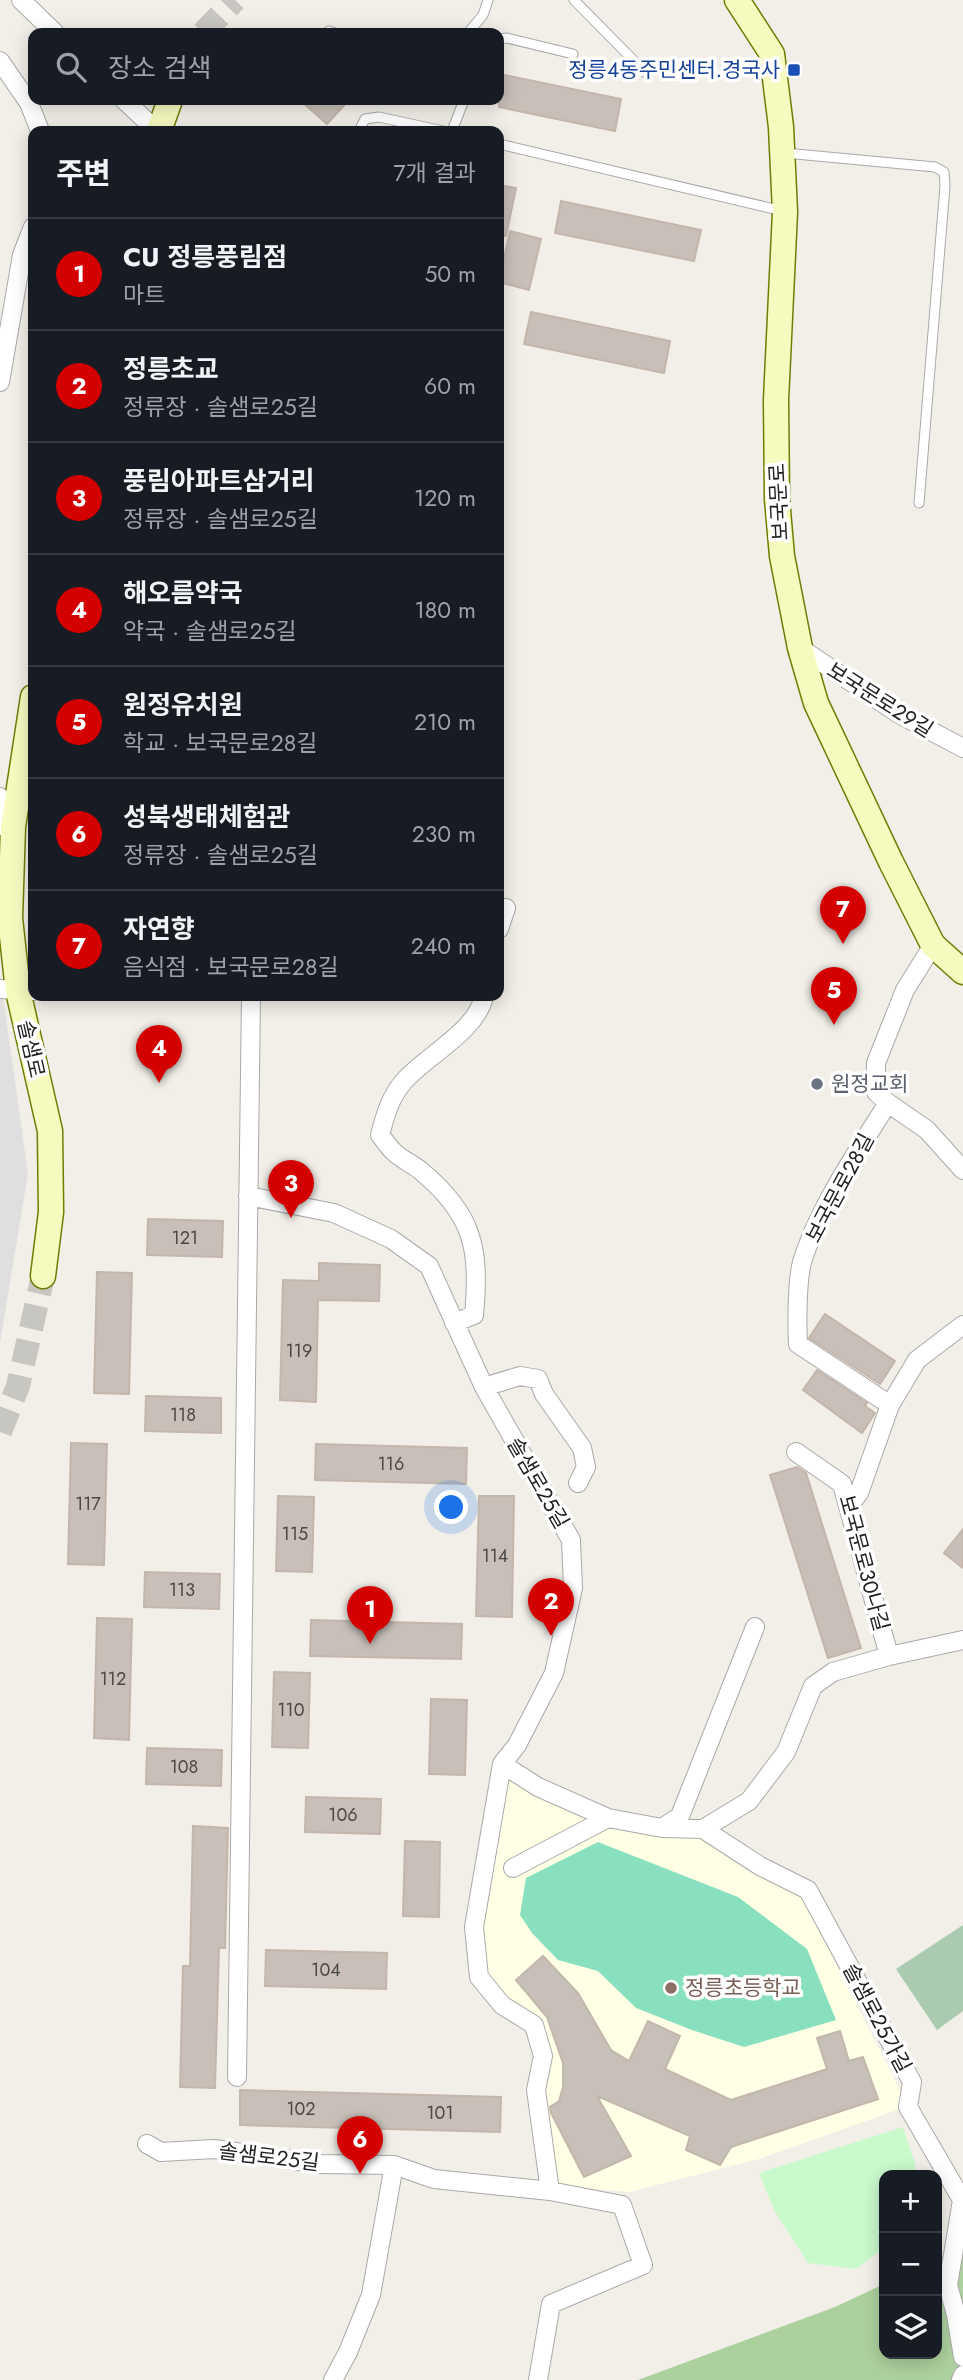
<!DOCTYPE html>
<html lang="ko">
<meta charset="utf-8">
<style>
body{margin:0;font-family:Jost,"Noto Sans KR",sans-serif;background:#242831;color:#f1f3f6}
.controls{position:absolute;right:21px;bottom:21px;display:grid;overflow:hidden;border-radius:14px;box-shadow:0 4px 18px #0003}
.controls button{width:63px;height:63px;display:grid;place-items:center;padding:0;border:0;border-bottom:2px solid #363941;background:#171b24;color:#f1f3f6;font:35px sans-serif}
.you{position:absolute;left:452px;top:1508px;width:24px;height:24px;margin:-18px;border:5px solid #fff;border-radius:50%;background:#1a73e8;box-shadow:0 0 0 10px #1a73e833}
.badge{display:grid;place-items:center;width:46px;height:46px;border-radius:50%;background:#d40000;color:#fff;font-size:23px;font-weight:700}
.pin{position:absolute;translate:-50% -58px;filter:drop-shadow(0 2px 4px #0008)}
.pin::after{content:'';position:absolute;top:37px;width:24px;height:21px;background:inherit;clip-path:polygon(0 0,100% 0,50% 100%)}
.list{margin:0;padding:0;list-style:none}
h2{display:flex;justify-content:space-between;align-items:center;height:91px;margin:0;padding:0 28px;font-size:30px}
h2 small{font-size:23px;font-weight:400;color:#9ea1a6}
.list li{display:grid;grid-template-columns:46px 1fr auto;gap:21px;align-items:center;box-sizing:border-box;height:112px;padding:0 28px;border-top:2px solid #363941}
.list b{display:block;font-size:26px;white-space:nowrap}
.list p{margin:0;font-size:23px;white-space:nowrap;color:#9ea1a6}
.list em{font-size:23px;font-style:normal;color:#9ea1a6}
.icon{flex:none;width:38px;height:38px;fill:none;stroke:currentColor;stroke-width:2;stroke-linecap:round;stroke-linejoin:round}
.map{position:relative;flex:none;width:963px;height:2380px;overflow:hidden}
.search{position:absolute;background:#171b24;box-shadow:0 4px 18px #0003;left:28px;top:28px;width:476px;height:77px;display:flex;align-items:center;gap:18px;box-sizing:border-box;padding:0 24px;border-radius:14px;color:#9ea1a6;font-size:26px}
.panel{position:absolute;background:#171b24;box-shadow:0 4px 18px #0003;left:28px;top:126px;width:476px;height:875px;border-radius:14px}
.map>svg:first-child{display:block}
.residential{fill:#e0dfdf}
.education{fill:#ffffe5}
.forest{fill:#add19e}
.cemetery{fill:#aacbaf}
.park{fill:#c8facc}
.pitch{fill:#88e0be}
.building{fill:#c7bfb8;stroke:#c4b6ab;stroke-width:2}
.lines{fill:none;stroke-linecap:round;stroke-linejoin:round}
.secondary-tunnel{stroke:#c8c6c1;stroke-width:24;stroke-dasharray:24 12;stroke-linecap:butt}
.lane-casing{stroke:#a9a9a9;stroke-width:11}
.street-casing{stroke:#a9a9a9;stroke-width:20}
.secondary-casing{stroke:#707d05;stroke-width:27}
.lane{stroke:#fff;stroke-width:9}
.street{stroke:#fff;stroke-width:18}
.secondary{stroke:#f7fabf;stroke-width:24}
.transit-dot{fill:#1a4fb4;stroke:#fff;stroke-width:2.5}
.worship-dot{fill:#6b7280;stroke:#fff;stroke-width:2.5}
.education-dot{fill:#8d6e63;stroke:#fff;stroke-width:2.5}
.labels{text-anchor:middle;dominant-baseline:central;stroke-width:7;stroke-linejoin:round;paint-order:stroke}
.number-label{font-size:18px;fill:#4b4948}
.transit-label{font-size:21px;fill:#164399;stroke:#fff;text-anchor:end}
.street-label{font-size:21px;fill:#222;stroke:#fff}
.worship-label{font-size:21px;fill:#5b616d;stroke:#fff;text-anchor:start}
.education-label{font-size:21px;fill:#785e54;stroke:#fff;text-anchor:start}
</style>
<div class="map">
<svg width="963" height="2380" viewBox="0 0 963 2380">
<rect width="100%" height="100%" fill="#f2efe9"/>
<!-- residential -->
<path class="residential" d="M0 974 28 1174 0 1343Z"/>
<!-- education -->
<path class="education" d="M506 1775 610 1824 703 1829 799 1891 908 2106 759 2159 629 2192 555 2185 540 2091 550 2050 485 1976 481 1925 496 1854Z"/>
<!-- forest -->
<path class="forest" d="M963 2246V2380H638L835 2307 884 2284V2354H937V2259Z"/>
<!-- cemetery -->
<path class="cemetery" d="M963 1925V2011L937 2030 896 1969Z"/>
<!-- park -->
<path class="park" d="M903 2127 915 2164V2175H884V2247L856 2269 808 2263 774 2210 759 2173Z"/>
<!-- pitch -->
<path class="pitch" d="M598 1842 738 1897 807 1949 836 2020 744 2047 692 2030 636 2008 598 1971 558 1960 532 1933 520 1915 526 1878Z"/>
<!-- building -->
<path class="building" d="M499 74 621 99 615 131 499 107Z
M300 100H349L327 124Z
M499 185 516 188 506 236H499Z
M561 201 701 230 694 261 555 233Z
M510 231 541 239 529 290 499 282Z
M531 312 670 341 664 373 524 344Z
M148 1219 223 1221 222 1257 147 1255Z
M319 1263 380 1265 379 1301 318 1300 316 1402 280 1400 283 1280 319 1281Z
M97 1272 132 1273 129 1394 94 1393Z
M825 1314 895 1361 880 1384 809 1338Z
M817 1370 867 1403 865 1406 875 1413 862 1433 803 1390Z
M146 1396 221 1398V1433L145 1431Z
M71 1443 107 1444 104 1565 68 1564Z
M316 1444 467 1448 466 1484 315 1480Z
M797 1467 806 1473 861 1648 828 1658 770 1475Z
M278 1496 314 1497 312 1572 276 1571Z
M479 1496H514L512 1617 476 1616Z
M963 1529V1568L944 1553Z
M145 1572 220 1574 219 1609 144 1607Z
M97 1618 132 1619 129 1740 94 1738Z
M311 1620 462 1624 461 1659 310 1656Z
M274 1672 310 1673 308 1748 272 1747Z
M431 1699 467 1700 465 1775 429 1774Z
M147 1748 222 1750 221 1786 146 1784Z
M306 1797 381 1799 380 1834 305 1832Z
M193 1826 228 1828 225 1948H219L215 2088 180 2087 183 1966H190Z
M405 1841 440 1842 439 1917 403 1916Z
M266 1950 387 1953 386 1989 265 1986Z
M543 1956 578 1993 611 2050 629 2061 648 2021 680 2036 665 2069 731 2100 827 2069 817 2038 840 2031 849 2061 863 2057 878 2099 731 2147 720 2165 686 2150 690 2136 597 2096 631 2156 584 2177 551 2113 550 2107 559 2101 563 2087V2063L547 2017 516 1980Z
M240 2090 501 2097 500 2132 240 2125Z"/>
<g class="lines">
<!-- secondary-tunnel -->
<path class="secondary-tunnel" d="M203 33 235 0
M0 1432 18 1386 43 1276"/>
<!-- lane casing -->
<g class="lane-casing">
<path id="lane" d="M574 0 647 74
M326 33 329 31 335 33
M468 33 483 15 488 0
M499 39 507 38 573 54
M359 131 365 119 379 117 443 131
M452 131 464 100
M499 144 783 211
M785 153 935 167 944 172 945 186 919 503"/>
</g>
<!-- street casing -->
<g class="street-casing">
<path id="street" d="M21 0 55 33
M0 61 29 103 40 131
M124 100 157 131
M0 382 22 255 33 227
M800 648 899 714 963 748
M0 797 13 827 0 826
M499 929 506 908
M933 945 905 990 876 1063V1092L888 1103 927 1130 963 1170
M0 989 33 991
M888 1103C857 1152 819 1207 802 1262 797 1281 797 1323 798 1344L890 1405
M248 1196 334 1213 391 1239 429 1266 484 1387 571 1540 573 1588 554 1673 517 1745 502 1764 474 1927 479 1977 502 2005 534 2025 543 2056 536 2090 550 2191
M454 1323 474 1315C480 1249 474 1215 421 1171 413 1164 402 1160 394 1152 389 1148 385 1141 380 1135 385 1116 390 1097 404 1081 427 1055 477 1031 484 996
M484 1387 520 1376 538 1379 544 1394 582 1448 586 1467 578 1483
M796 1452 842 1484 889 1656
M848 1507 859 1493 890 1405 917 1360 963 1325
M963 1640 889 1656 833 1672 813 1686 786 1752 749 1801 703 1829 760 1866 808 1890 912 2082 908 2107 962 2200 948 2285 956 2315 963 2357
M502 1764 538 1787 608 1818 662 1828 703 1829
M662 1828 680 1816 755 1627
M513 1868 608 1818
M237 2077 251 996
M147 2144 161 2152 214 2149 320 2164 394 2165 434 2179 550 2191 622 2205
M333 2380 348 2352 371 2295 394 2165
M538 2380 551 2304 643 2265 622 2205
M961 2380 963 2375"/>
</g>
<!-- secondary casing -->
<g class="secondary-casing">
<path id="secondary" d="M737 0 772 54 781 127 785 212 776 400 777 499 782 556 800 648 816 703 891 862 933 945 963 972
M159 131 170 100
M33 697 13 827 10 918 18 991 50 1131 51 1212 43 1276"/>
</g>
<!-- lane -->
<use href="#lane" class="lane"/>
<!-- street -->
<use href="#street" class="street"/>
<!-- secondary -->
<use href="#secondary" class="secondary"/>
</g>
<!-- markers -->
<rect class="transit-dot" x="787" y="63" width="14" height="14" rx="3.5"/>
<circle class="worship-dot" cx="817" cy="1084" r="7"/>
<circle class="education-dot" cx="671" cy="1988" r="7"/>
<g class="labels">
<!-- number labels -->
<g class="number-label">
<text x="185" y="1238">121</text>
<text x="299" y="1351">119</text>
<text x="183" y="1415">118</text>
<text x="391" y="1464">116</text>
<text x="88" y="1504">117</text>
<text x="295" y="1534">115</text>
<text x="495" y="1556">114</text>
<text x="182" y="1590">113</text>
<text x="113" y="1679">112</text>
<text x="291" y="1710">110</text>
<text x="184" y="1767">108</text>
<text x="343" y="1815">106</text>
<text x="326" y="1970">104</text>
<text x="301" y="2109">102</text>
<text x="440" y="2113">101</text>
</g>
<!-- transit labels -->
<g class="transit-label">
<text x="780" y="70">정릉4동주민센터.경국사</text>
</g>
<!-- street labels -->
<g class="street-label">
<text transform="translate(779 502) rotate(-93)">보국문로</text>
<text transform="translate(880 700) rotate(32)">보국문로29길</text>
<text transform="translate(31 1049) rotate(77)">솔샘로</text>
<text transform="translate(840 1188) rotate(-62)">보국문로28길</text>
<text transform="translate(538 1483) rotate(60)">솔샘로25길</text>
<text transform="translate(864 1563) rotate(75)">보국문로30나길</text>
<text transform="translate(877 2018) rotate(62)">솔샘로25가길</text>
<text transform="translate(269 2157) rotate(7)">솔샘로25길</text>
</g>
<!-- worship labels -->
<g class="worship-label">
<text x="831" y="1084">원정교회</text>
</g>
<!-- education labels -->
<g class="education-label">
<text x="685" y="1988">정릉초등학교</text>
</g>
</g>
</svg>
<div class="controls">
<button>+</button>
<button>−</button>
<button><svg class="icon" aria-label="layers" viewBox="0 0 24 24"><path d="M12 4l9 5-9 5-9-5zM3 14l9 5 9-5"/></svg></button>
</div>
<div class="you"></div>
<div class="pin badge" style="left:370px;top:1644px">1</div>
<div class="pin badge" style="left:551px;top:1636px">2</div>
<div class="pin badge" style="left:291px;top:1218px">3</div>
<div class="pin badge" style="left:159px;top:1083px">4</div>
<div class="pin badge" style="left:834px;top:1025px">5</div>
<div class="pin badge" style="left:360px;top:2174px">6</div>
<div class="pin badge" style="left:843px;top:944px">7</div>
<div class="search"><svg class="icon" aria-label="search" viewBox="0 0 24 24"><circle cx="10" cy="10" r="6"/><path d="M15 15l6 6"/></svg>장소 검색</div>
<section class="panel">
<h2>주변<small>7개 결과</small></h2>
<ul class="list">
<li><span class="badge">1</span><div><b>CU 정릉풍림점</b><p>마트</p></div><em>50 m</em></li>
<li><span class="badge">2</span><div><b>정릉초교</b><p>정류장 · 솔샘로25길</p></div><em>60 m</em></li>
<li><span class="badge">3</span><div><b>풍림아파트삼거리</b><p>정류장 · 솔샘로25길</p></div><em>120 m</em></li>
<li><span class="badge">4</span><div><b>해오름약국</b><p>약국 · 솔샘로25길</p></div><em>180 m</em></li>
<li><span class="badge">5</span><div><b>원정유치원</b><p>학교 · 보국문로28길</p></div><em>210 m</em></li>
<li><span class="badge">6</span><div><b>성북생태체험관</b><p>정류장 · 솔샘로25길</p></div><em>230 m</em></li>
<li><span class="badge">7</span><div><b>자연향</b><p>음식점 · 보국문로28길</p></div><em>240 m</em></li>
</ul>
</section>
</div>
